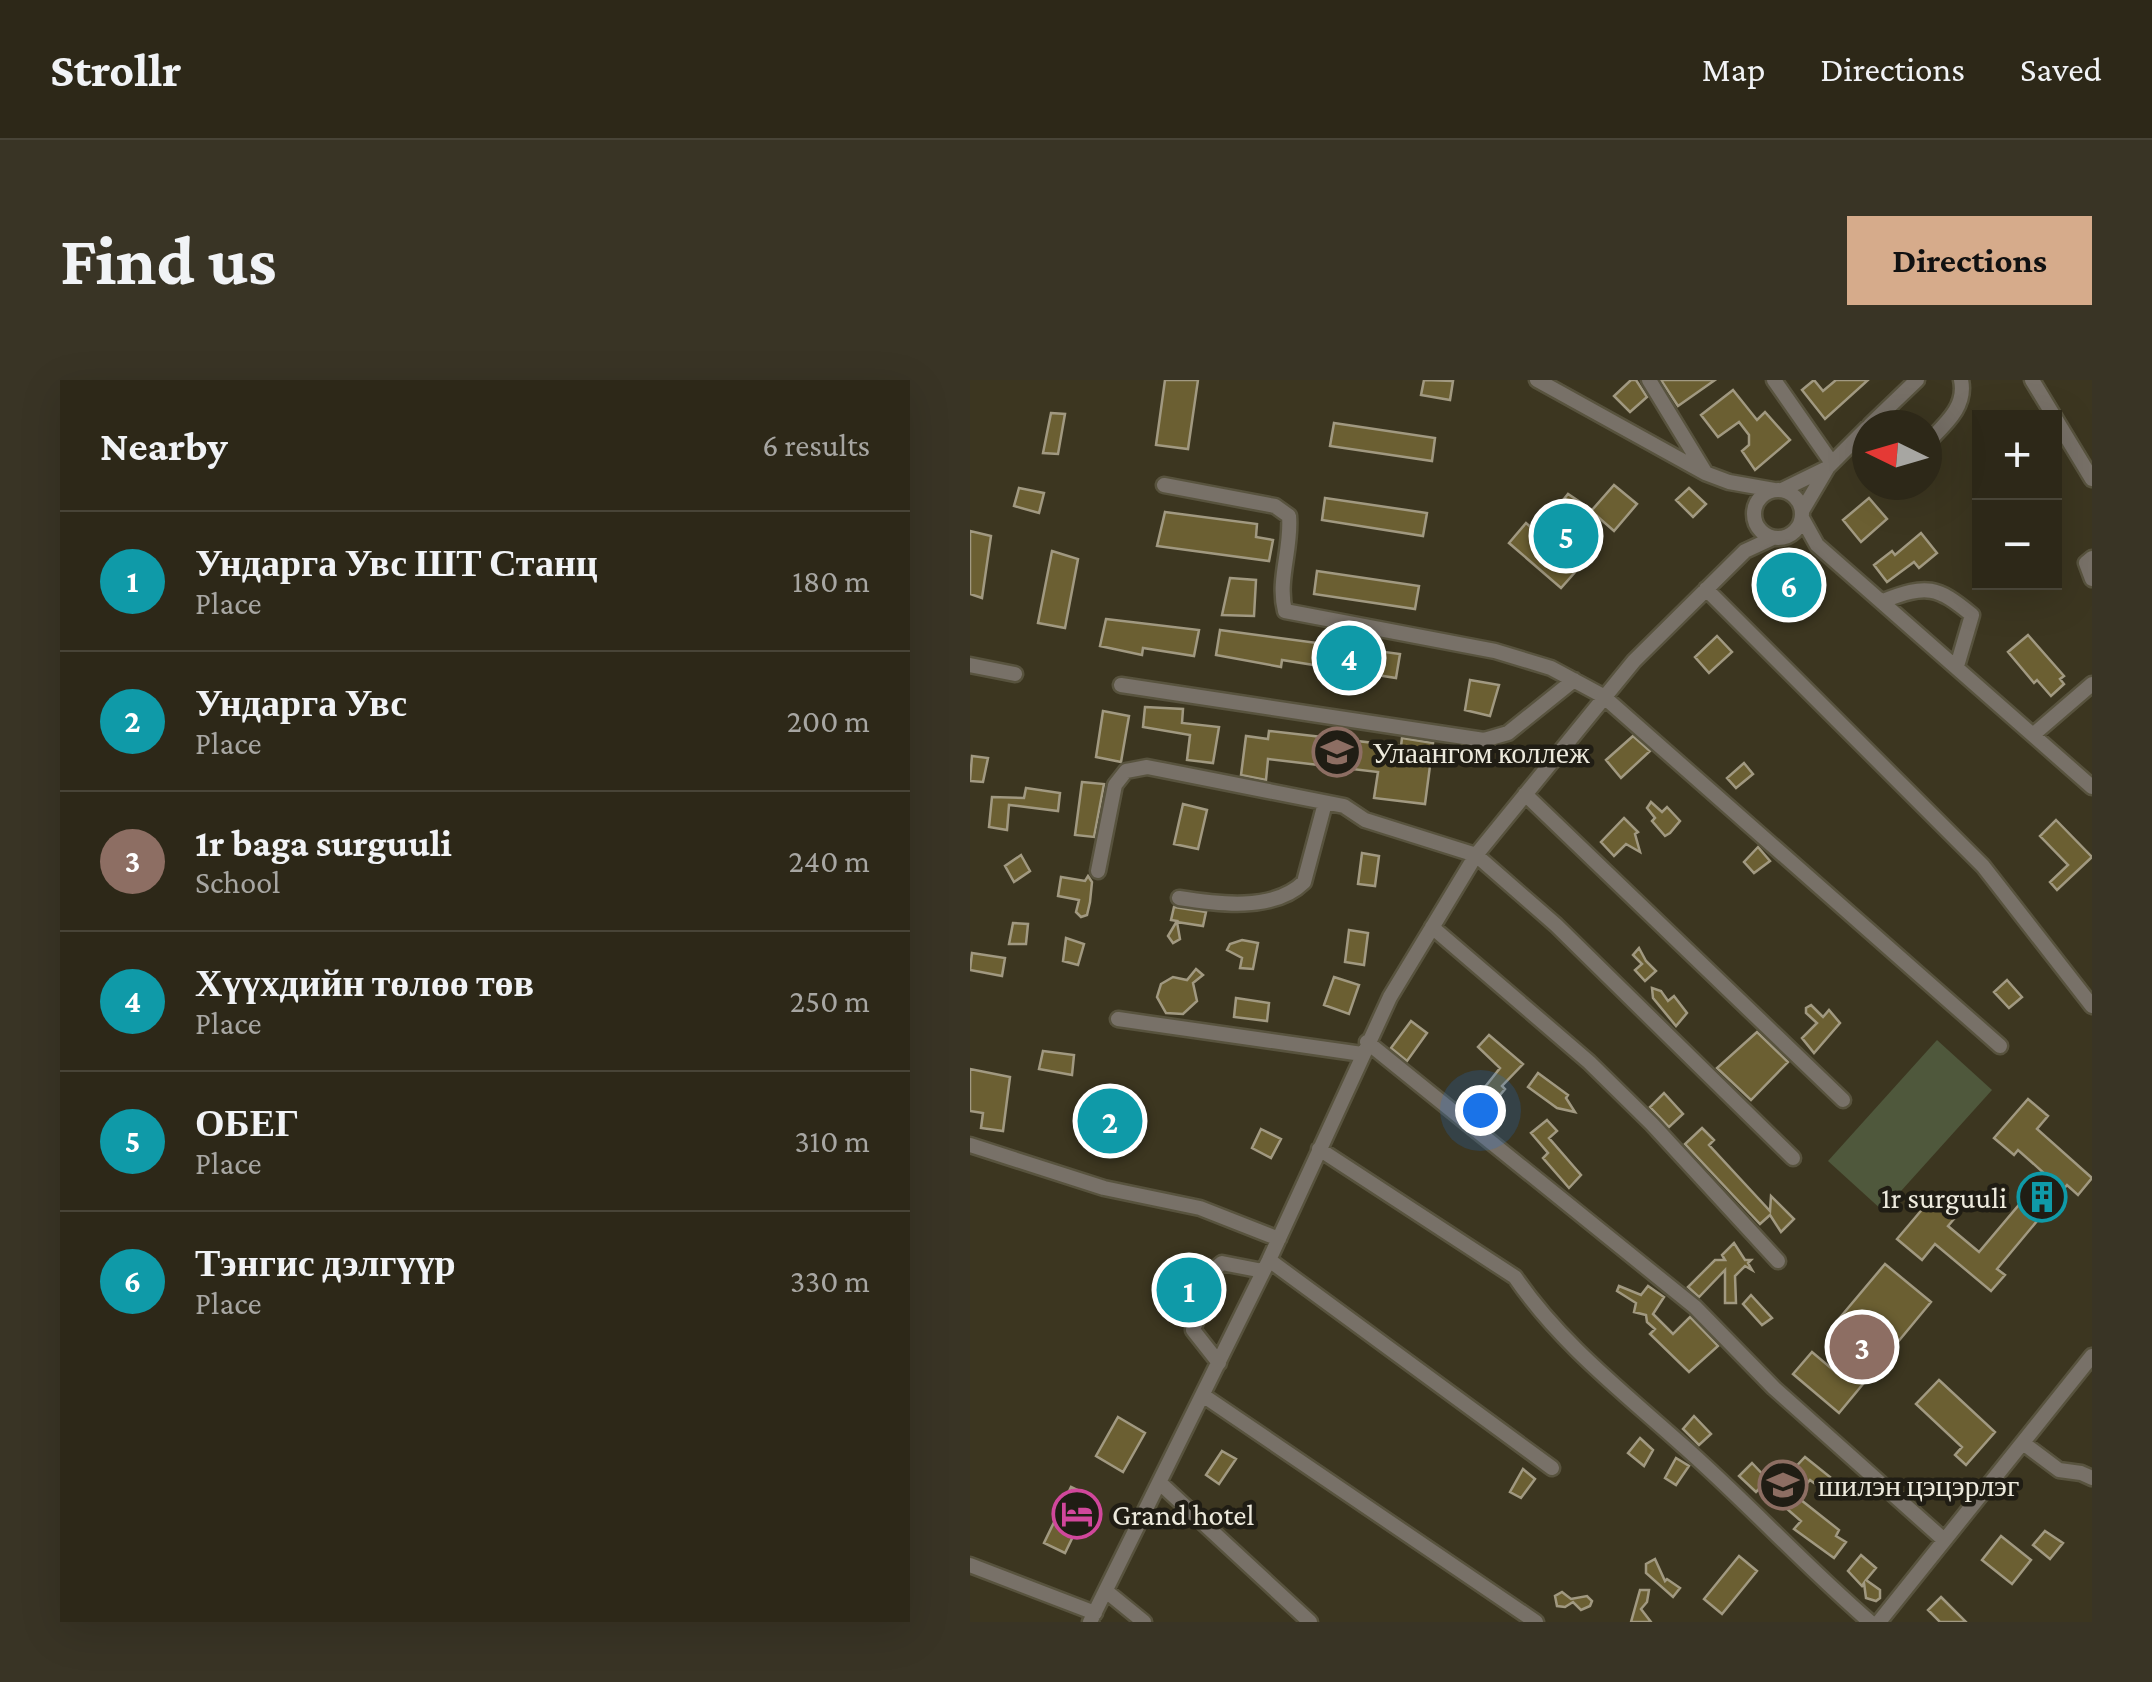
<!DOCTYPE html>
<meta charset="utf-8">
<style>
body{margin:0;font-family:"Crimson Pro",serif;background:#393425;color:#f1f3f6}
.controls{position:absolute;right:30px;top:30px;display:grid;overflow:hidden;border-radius:0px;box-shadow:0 10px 40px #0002}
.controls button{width:90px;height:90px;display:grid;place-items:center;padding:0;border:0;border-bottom:2px solid #484437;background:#2d2818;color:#f1f3f6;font:50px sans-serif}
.compass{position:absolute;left:882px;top:30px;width:90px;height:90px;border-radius:50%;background:#2d2818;box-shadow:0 10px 40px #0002;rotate:275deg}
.you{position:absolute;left:510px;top:730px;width:35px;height:35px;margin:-25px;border:8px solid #fff;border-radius:50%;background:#1a73e8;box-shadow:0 0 0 15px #1a73e833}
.badge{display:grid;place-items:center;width:65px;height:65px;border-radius:50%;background:#d6ab8b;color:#fff;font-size:32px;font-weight:700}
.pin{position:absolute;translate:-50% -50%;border:5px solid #fff;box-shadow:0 2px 10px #0006}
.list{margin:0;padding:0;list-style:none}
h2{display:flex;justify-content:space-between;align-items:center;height:130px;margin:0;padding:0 40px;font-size:42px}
h2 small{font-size:32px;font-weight:400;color:#a7a6a2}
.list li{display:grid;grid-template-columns:65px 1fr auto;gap:30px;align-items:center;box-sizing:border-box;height:140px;padding:0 40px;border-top:2px solid #484437}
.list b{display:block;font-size:38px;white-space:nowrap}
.list p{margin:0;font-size:32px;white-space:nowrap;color:#a7a6a2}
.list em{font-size:32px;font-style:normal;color:#a7a6a2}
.map{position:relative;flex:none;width:1122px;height:1242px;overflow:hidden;border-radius:0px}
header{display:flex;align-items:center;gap:60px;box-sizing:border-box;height:140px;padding:0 50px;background:#2d2818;border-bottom:2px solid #484437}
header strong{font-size:48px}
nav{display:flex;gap:55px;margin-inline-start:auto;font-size:35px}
.intro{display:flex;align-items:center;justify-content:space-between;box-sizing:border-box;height:240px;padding:0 60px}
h1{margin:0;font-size:70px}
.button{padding:25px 45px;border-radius:0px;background:#d6ab8b;color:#111;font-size:35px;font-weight:700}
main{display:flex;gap:60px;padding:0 60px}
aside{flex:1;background:#2d2818;border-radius:0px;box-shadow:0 10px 40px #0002}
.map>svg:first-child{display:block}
.green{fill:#4f583c}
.building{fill:#6b5f32;stroke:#a19981;stroke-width:2.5}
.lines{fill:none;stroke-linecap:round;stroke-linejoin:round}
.minor-casing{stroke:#58533e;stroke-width:19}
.minor{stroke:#787168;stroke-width:14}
.labels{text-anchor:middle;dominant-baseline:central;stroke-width:9;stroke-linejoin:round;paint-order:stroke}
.poi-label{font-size:30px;fill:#edeadd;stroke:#201d14;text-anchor:start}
</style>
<header>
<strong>Strollr</strong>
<nav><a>Map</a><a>Directions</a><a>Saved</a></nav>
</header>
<div class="intro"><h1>Find us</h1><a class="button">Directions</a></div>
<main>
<aside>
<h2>Nearby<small>6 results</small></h2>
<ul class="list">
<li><span class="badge" style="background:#0f9aa8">1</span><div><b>Ундарга Увс ШТ Станц</b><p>Place</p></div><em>180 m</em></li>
<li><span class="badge" style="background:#0f9aa8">2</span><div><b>Ундарга Увс</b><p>Place</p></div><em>200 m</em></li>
<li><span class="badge" style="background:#8d6e63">3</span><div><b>1r baga surguuli</b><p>School</p></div><em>240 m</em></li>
<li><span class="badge" style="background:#0f9aa8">4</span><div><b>Хүүхдийн төлөө төв</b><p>Place</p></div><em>250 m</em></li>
<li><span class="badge" style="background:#0f9aa8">5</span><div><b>ОБЕГ</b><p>Place</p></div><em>310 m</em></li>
<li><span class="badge" style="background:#0f9aa8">6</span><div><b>Тэнгис дэлгүүр</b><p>Place</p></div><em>330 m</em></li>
</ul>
</aside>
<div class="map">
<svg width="1122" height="1242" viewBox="0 0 1122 1242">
<rect width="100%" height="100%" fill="#3c3620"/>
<!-- green -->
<path class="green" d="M967 660 1022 710 913 831 858 781Z"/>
<!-- building -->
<path class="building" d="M195 0H228L218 69 186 65Z
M454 0 483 1 480 20 451 15Z
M661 0H666L677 17 660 32 644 16Z
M691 0H745L708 26Z
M844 0 853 11 866 0H898L855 39 832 10Z
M763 10 787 40 795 32 820 60 785 90 772 71 779 65V55L769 42 748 57 731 35Z
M81 33 95 34 88 74 73 73Z
M364 43 465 58 462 81 360 66Z
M644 105 667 124 644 151 627 136 592 178 606 191 591 208 539 163 556 143 577 161 600 134 589 125 598 114 622 130Z
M49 108 74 113 69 133 44 126Z
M719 108 736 124 723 137 706 120Z
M355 118 457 133 453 156 352 140Z
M899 118 917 139 891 162 873 140Z
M195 132 287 144 286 157 303 160 299 181 187 166Z
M0 151 21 156 12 218 0 214Z
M951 153 967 173 949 188 944 182 917 202 904 185 922 171 925 175Z
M82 171 108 179 95 248 68 243Z
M822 183 841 204 816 227 796 206Z
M347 191 449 206 445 229 344 214Z
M260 198 286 200 284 236 252 235Z
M136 239 229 250 224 276 173 268 172 275 130 266Z
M250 250 430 274 426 298 312 280 311 287 246 275Z
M1058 255 1094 296 1090 299 1094 304 1081 316 1067 300 1064 303 1038 272Z
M747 256 762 272 739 293 725 277Z
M500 300 529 305 520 336 495 330Z
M175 327 213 329 212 343 249 347 243 383 217 380 220 355 173 347Z
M133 331 159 336 151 382 126 377Z
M299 351 431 366 432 358 463 363 455 424 404 418 408 392 298 379 296 400 271 395 276 356 298 359Z
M663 356 680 371 651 398 636 380Z
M2 376 18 378 13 402 0 401Z
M774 383 783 394 766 408 757 398Z
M112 402 134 404 124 457 105 455Z
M56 408 90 413 88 431 39 425 37 450 19 447 22 417 54 418Z
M681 422 692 432 697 427 710 441 700 453 695 456 682 441 685 438 677 428Z
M213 424 237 430 228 469 204 464Z
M654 438 668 452 665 454 670 472 656 464 644 476 631 462Z
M1086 440 1122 477 1087 510 1080 502 1098 485 1070 456Z
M788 467 800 481 784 493 774 482Z
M392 473 409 476 405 506 388 504Z
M51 475 60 491 44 502 35 486Z
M118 496 122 502 120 522 117 535 111 537 106 532 109 520 88 516 91 497 115 501Z
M204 527 236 532 233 546 207 542 210 559 203 563 198 556 207 541 201 540Z
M43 543 58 544 56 564H39Z
M379 550 398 553 394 585 375 582Z
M96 558 114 564 108 585 93 581Z
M272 560 288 563 283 589 270 588 272 578 257 570 260 564Z
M669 568 676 581 686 591 675 601 665 590 672 584 663 575Z
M2 573 35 578 32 596 0 590Z
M226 589 233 595 223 603 227 621 213 634 196 633 187 617 191 604 203 597 217 600Z
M364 597 389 605 379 634 354 625Z
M1037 600 1052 617 1039 628 1024 612Z
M682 608 691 611 698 621 704 616 717 633 706 646 683 618Z
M266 618 299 623 297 641 264 637Z
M841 625 853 637 859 630 870 643 844 673 832 658 847 643 836 633V628Z
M441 641 457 653 437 681 421 668Z
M787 652 818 682 781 720 747 688Z
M519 655 553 684 532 706 535 709 520 727 507 717 530 688 508 667Z
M73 671 104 675 102 695 69 689Z
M0 689 40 697 33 751 11 748 13 733 0 731Z
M568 693 598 715 596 718 605 732 587 728 558 707Z
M694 713 713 734 699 747 680 727Z
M1058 719 1078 736 1067 749 1122 798 1108 815 1097 805 1027 889 1035 895 1021 911 965 864 952 880 927 859 961 819 984 839 978 846 1009 872 1075 794 1048 770 1044 775 1024 758Z
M114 723 171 734 166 759 109 748Z
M577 740 587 751 579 758 611 795 599 808 573 778 578 773 561 753Z
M732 748 744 760 739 765 800 831 801 816 824 839 811 852 800 835 790 844 715 764Z
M291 749 311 759 301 778 282 768Z
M764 863 775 880H781L778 883 782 890 775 886 765 896 766 923H755V890L729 917 718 907 745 880H755L752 875Z
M915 884 961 922 869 1033 823 994 842 972 868 994 889 969 862 947Z
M649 906 671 915 678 906 694 917 683 934 703 954 720 937 748 966 719 992 680 954 685 949 677 942 676 935 664 932 666 923 647 911Z
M781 915 802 938 792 945 773 924Z
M969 1000 1025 1052 996 1085 985 1075 992 1067 946 1024Z
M724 1036 741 1054 729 1065 713 1049Z
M148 1037 175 1053 153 1092 126 1076Z
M670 1058 683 1070 674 1086 658 1073Z
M252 1071 266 1079 249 1104 236 1095Z
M835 1077 860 1097 852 1109 840 1100 826 1116 869 1150 866 1156 876 1162 864 1178 824 1149 831 1141 800 1114Z
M706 1078 719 1086 706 1105 695 1098Z
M782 1083 798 1100 786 1112 769 1096Z
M553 1089 565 1099 551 1118 540 1112Z
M101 1107 122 1117 95 1173 74 1163Z
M1075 1151 1093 1163 1080 1179 1063 1165Z
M1031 1156 1061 1180 1042 1204 1012 1180Z
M891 1175 906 1188 896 1200 910 1210V1218L906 1221 896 1218 894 1203 892 1206 878 1191Z
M769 1176 787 1191 752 1234 734 1219Z
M685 1179 695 1201 697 1199 710 1208 703 1217 676 1193V1184Z
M670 1210H679L677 1222 671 1229 681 1242H661Z
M592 1212 601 1219 617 1216 622 1221 620 1226 611 1230 603 1222 595 1227 587 1226 585 1216Z
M971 1217 996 1242H970L958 1230Z"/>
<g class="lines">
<!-- minor casing -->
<g class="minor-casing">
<path id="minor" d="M567 0 735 93 759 102 804 110
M679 0 735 92
M804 0 862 83
M1062 0 1122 99
M900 45 947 0
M957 63C974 45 997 27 991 0
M194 105 305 126 319 136C322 168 307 200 315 231L525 271 581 288 633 316 1030 666
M784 134a24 24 0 1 1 48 0a24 24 0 1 1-48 0Z
M812 110 857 88
M832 131 858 87 897 48
M832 138 847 165 1122 407
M1122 178 1116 183 1122 199
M736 209 1013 486 1122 626
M913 221C957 204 967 206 1002 235L987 286
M0 285 45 294
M151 305 514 360 538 353 604 300
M1064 354 1122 304
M555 414 873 720
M128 491 145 405 156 391 177 387 374 426 395 440 506 475 586 545 823 778
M209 518C247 524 304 532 334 502L355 423
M462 547 619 682 682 744 808 881
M148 639 392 674
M397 662 725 927 804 1008 973 1159
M0 765 134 808 230 828 309 859
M349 769 545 897C590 963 652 1011 711 1064 776 1121 834 1185 900 1242
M299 880 582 1088
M249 983 223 950 246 888 252 883 293 891
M234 1016 566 1242
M1053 1063 1089 1090 1111 1093 1122 1098
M190 1103 340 1242
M0 1185 125 1233
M136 1211 174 1242
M120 1242 299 880 420 617 506 475 664 281 775 171 803 158
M909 1242 1122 976"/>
</g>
<!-- minor -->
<use href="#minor" class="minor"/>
</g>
<!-- icons -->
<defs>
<g id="school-ring" transform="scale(2.5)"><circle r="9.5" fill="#201d14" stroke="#8d6e63" stroke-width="1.5"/><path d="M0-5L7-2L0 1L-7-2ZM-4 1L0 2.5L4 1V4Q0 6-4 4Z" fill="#8d6e63"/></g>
<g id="building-ring" transform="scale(2.5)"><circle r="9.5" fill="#201d14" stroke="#0f9aa8" stroke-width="1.5"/><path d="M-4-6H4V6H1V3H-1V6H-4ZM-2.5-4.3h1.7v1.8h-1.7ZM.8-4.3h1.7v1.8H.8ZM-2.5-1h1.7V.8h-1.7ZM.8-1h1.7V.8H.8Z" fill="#0f9aa8"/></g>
<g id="hotel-ring" transform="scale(2.5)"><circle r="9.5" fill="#201d14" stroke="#d1479c" stroke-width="1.5"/><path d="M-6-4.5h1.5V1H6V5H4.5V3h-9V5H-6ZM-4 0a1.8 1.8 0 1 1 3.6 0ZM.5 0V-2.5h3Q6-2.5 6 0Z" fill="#d1479c"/></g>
</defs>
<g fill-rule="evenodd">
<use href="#school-ring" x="367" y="372"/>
<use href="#building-ring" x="1072" y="817"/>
<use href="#school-ring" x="813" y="1105"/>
<use href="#hotel-ring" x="107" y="1134"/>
</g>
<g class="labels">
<!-- poi labels -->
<g class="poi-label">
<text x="402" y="372">Улаангом коллеж</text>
<text x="1037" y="817" text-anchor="end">1r surguuli</text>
<text x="848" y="1105">шилэн цэцэрлэг</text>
<text x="142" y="1134">Grand hotel</text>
</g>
</g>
</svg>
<div class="controls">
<button>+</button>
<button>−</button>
</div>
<svg class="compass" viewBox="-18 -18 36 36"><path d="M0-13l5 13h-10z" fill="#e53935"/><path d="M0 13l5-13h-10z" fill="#a7a6a2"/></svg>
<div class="you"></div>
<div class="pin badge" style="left:219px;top:910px;background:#0f9aa8">1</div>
<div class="pin badge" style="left:140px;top:741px;background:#0f9aa8">2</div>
<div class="pin badge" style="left:892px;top:967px;background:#8d6e63">3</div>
<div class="pin badge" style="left:379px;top:278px;background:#0f9aa8">4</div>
<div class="pin badge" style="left:596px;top:156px;background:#0f9aa8">5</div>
<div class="pin badge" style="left:819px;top:205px;background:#0f9aa8">6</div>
</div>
</main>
